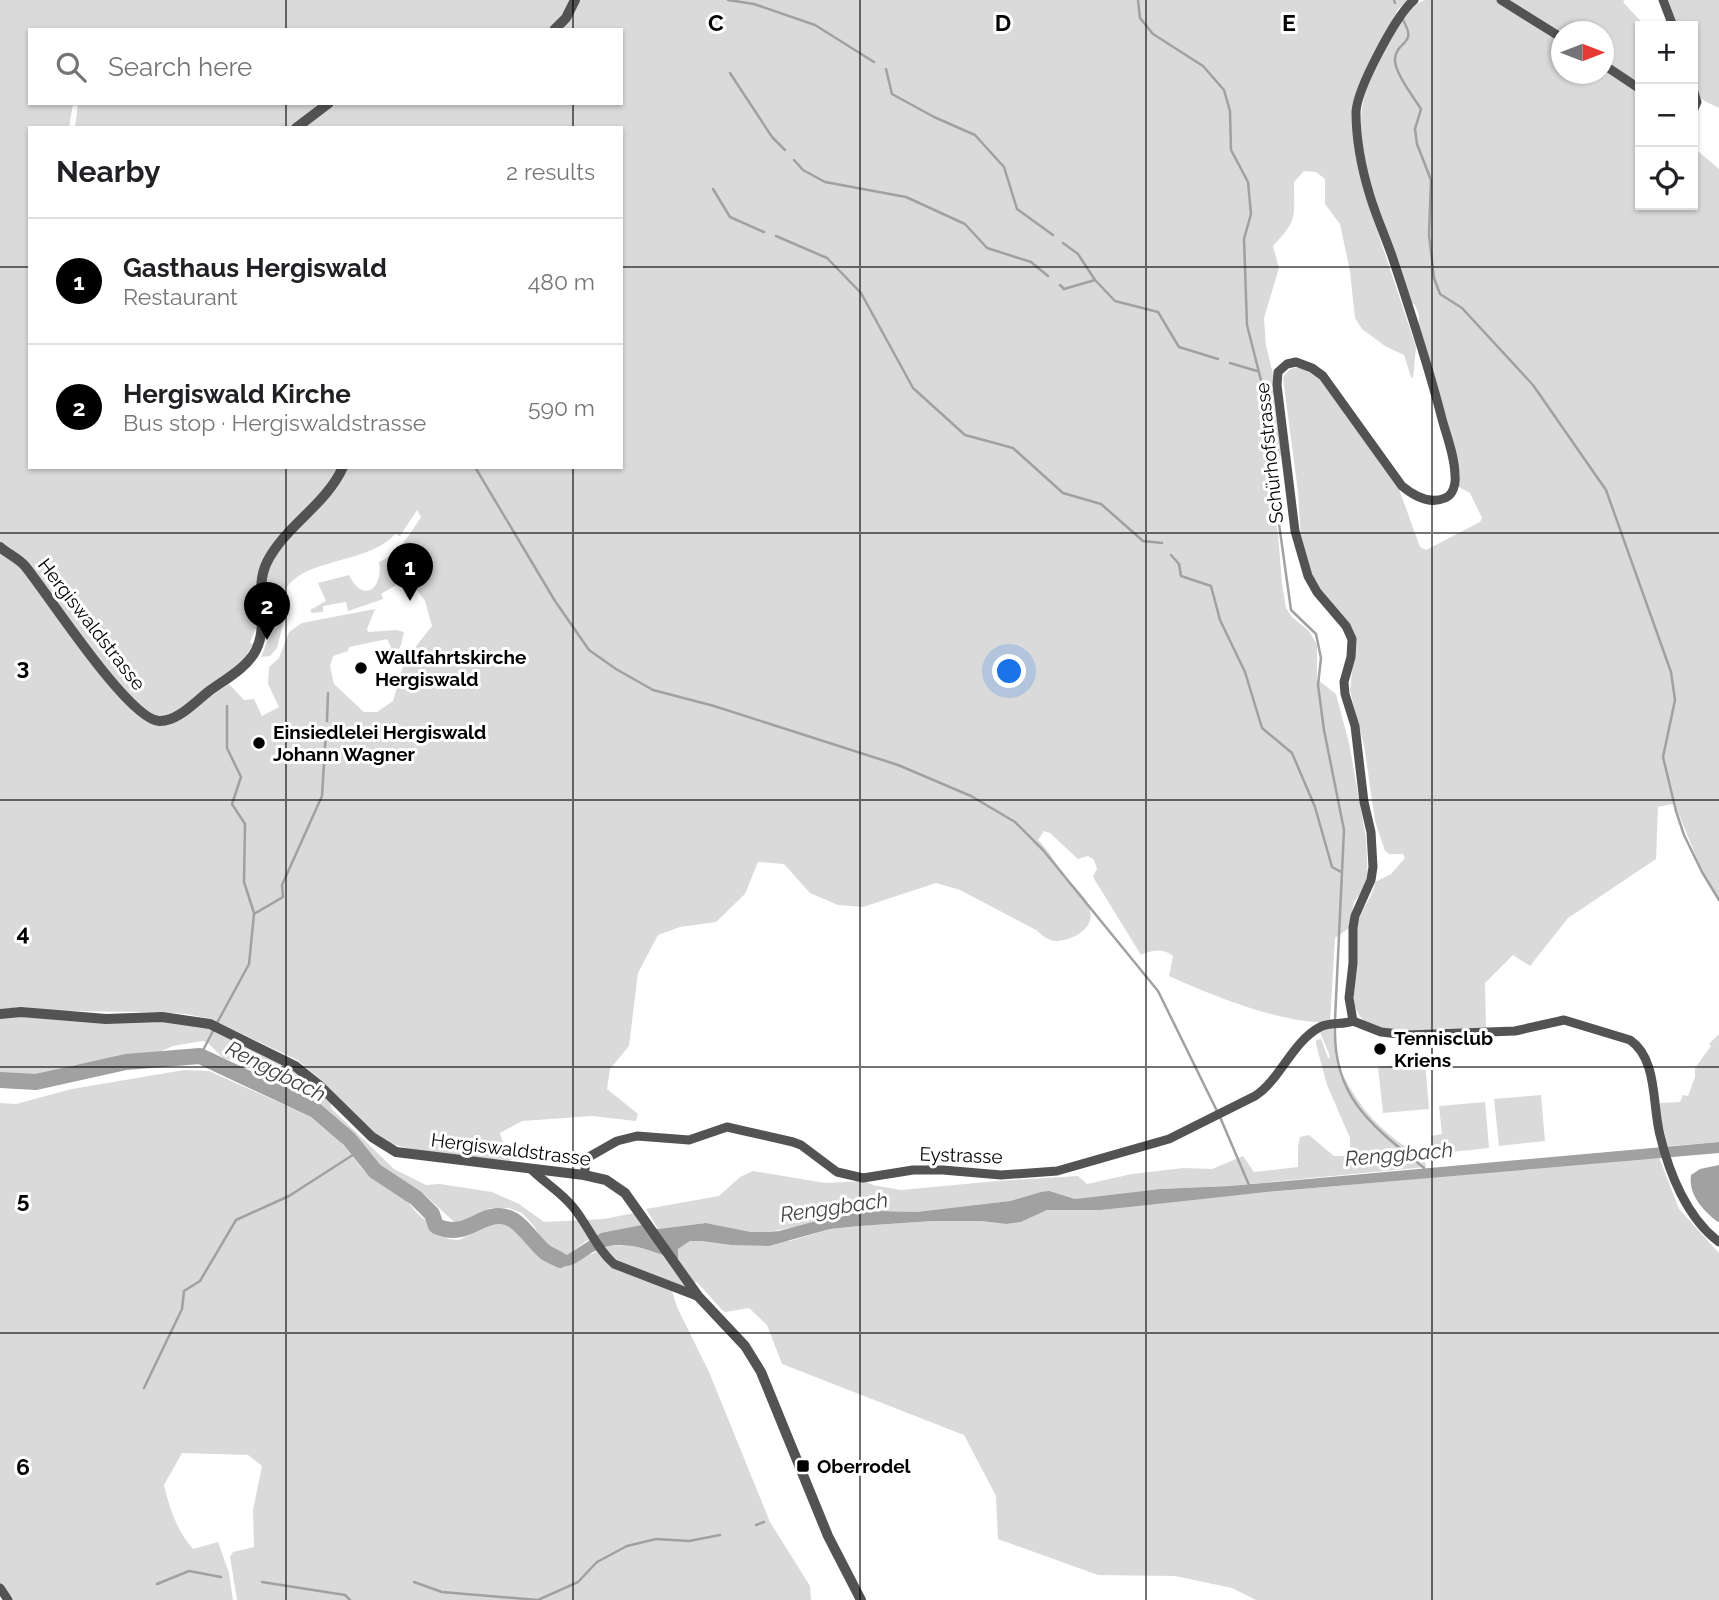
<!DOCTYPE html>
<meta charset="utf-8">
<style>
body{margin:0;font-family:Raleway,sans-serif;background:#f6f6f6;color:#202124}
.controls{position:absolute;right:21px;top:21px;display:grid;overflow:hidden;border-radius:0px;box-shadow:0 2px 5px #0004}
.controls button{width:63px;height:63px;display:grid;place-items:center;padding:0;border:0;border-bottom:2px solid #e0e0e0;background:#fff;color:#202124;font:35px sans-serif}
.compass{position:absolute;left:1551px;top:21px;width:63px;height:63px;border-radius:50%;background:#fff;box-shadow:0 2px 5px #0004;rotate:90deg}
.you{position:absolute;left:1010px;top:672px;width:24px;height:24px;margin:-18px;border:5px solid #fff;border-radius:50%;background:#1a73e8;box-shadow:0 0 0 10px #1a73e833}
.badge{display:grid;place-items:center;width:46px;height:46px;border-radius:50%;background:#000;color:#fff;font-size:23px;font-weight:700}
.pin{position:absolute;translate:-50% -58px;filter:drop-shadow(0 2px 4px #0008)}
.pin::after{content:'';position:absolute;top:37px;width:24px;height:21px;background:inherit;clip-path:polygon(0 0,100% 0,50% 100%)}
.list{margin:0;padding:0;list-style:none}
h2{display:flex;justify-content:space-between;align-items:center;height:91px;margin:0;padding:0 28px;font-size:30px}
h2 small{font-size:23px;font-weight:400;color:#757577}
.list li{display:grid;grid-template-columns:46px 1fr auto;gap:21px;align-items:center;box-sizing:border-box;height:126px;padding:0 28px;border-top:2px solid #e0e0e0}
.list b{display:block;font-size:26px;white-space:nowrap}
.list p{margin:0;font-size:23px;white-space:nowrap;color:#757577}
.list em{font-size:23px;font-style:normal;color:#757577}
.icon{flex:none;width:38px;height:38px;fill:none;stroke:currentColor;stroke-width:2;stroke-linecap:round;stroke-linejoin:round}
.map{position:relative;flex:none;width:1719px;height:1600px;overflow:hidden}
.search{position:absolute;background:#fff;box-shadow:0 2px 5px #0004;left:28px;top:28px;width:595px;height:77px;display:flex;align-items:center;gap:18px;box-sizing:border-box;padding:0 24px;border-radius:0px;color:#757577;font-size:26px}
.panel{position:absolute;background:#fff;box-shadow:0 2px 5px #0004;left:28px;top:126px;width:595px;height:343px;border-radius:0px}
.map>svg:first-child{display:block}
.green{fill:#dadada}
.water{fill:#a1a1a1}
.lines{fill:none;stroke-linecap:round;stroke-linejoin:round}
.stream{stroke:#a1a1a1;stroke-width:2.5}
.river{stroke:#a1a1a1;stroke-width:16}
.minor{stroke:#535353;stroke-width:9}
.tertiary{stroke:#535353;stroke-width:10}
.grid{fill:none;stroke:#000;stroke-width:2;stroke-opacity:0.55}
.poi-dot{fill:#000;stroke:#fff;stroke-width:2.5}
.labels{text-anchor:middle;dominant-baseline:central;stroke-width:6;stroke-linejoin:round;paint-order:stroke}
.street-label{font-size:19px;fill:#000;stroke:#fff}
.poi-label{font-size:19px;font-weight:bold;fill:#000;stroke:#fff;text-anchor:start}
.water-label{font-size:21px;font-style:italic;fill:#424242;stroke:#fff}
.grid-label{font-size:23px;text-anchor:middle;font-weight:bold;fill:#000;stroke:#fff;stroke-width:6;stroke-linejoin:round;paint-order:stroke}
</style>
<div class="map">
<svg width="1719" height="1600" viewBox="0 0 1719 1600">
<rect width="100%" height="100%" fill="#fff"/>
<!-- green -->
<path class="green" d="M0 0H571L560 21 546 30H30V103H73L69 128H30V467H339C322 505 268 536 259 575 254 593 259 611 258 629H255L250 643 253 644 244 659 189 703 195 707 229 684 244 700 254 699 262 716 279 707 268 684 269 667 279 658 289 632 302 623 375 609 367 629 368 632 396 630 404 632 401 645 395 655 387 639 349 647 348 651 333 656 330 666 334 684 364 712H377L393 701 405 660 432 626 425 601 408 578 405 580 401 575 394 581 396 585 381 594 383 599 348 611 346 602 323 606V612L312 613 310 610 326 601 318 583 349 575C364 606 384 586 379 562 398 554 410 534 421 517L417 510 400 536 395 534C367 567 290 556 282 600L287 602V608L277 648 270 656 261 657 271 632 268 631C268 614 261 599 264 582 272 538 327 508 346 467H621V128H303L338 103H621V30H561L569 20 578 0H1408L1398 9 1360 87 1354 104V120L1364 191 1416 347 1413 378 1411 377 1404 355 1385 346 1362 329 1355 318 1350 271 1340 224 1325 204V179L1316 172 1304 171 1294 182C1294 217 1298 220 1273 246L1279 268 1264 318 1266 346 1274 378 1283 451 1269 478 1278 534 1282 583 1286 608 1292 617 1309 631 1317 645V679L1336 694 1349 743 1366 838 1368 883 1354 902 1349 928 1335 938 1330 1022C1284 1025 1211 995 1169 976L1173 956C1163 948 1152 950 1141 955L1093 877 1097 869 1094 860 1088 856 1078 859 1050 833 1044 831 1038 840C1050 852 1057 866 1068 879 1075 888 1088 898 1090 910 1095 929 1072 941 1055 941 1047 940 1042 935 1036 930L960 890 936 883 863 907 838 905 810 893 784 864 758 862 745 894 716 922 680 927 658 935 638 973 629 1046 610 1069 607 1089 638 1114 636 1121 592 1116 522 1121 500 1133 502 1140 514 1158 509 1161C474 1156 404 1154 376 1137L319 1078 297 1060 211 1019 186 1014 153 1012 54 1011 24 1007 0 1009Z
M1425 0H1496L1504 3 1561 40 1562 74H1604V68L1640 92V205H1693V147L1719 169V898L1701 869 1676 807 1672 804 1658 807 1656 859 1568 918 1530 966 1513 955 1485 983 1486 1029C1458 1030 1394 1037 1370 1025 1361 1020 1356 1012 1354 1003 1354 977 1353 949 1358 924 1361 908 1373 898 1375 882L1391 874 1405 858 1403 854H1389L1385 851 1375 821 1364 745 1350 691 1355 641 1352 630 1326 599 1314 580 1301 541 1298 492 1283 378C1291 362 1303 368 1317 373L1399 489 1420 547 1426 550 1480 522 1482 518 1470 493 1459 487 1458 467 1418 332 1419 315 1415 305 1410 302C1390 246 1352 161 1363 102 1366 85 1377 68 1383 53 1392 33 1403 8 1425 0Z
M1508 0H1625L1623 2 1645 26H1640V86L1604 62V32H1562L1561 34Z
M1665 0H1719V108C1704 100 1700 102 1693 84V26H1674Z
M78 103H324L290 128H75Z
M9 1016 141 1020 201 1025 289 1067 331 1102V1108L394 1169 426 1185 440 1184 492 1192 519 1204 544 1222 604 1219 634 1213 642 1225 586 1241 568 1255H559L545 1245 534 1226 522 1213 509 1208H490L470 1222 461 1224 454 1222 425 1195 374 1165 318 1106 271 1083 243 1063 223 1058 207 1042 202 1041 173 1046 159 1052 131 1058 74 1065 29 1079 0 1077V1018Z
M1328 1029H1333L1341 1078 1344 1077C1366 1119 1387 1134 1425 1161L1426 1167 1230 1186 1160 1189 1075 1199 1041 1192 1010 1201 916 1212 881 1211 768 1232H751L706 1223 658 1229 646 1209 719 1196 740 1177 753 1171 825 1183 864 1181 873 1185 901 1190 997 1181 1078 1176 1087 1184 1132 1174 1184 1168 1212 1169 1243 1156 1254 1172 1298 1167V1146L1300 1137 1309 1135 1334 1156H1344L1350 1149V1138L1327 1085 1316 1044V1040L1321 1039 1328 1058H1330C1328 1048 1322 1040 1320 1031Z
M1719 1034V1142L1668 1146 1658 1108 1660 1103 1680 1102 1683 1095 1688 1096 1695 1077V1068L1711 1046 1709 1044Z
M1425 1062 1429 1109 1383 1113 1378 1067Z
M184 1070 209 1071 309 1116 339 1140 364 1171 405 1199 418 1214 448 1239 459 1240 493 1223 505 1220 512 1223 539 1256 592 1254 608 1246 629 1245 661 1253 686 1287 672 1291 677 1307 709 1372 770 1522 810 1586 811 1600H237L230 1557 233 1552 254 1547 253 1510 262 1466 248 1455 182 1453 164 1485C169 1507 177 1531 193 1549L218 1542 229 1573 233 1600H10L0 1585V1103L16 1104 72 1089Z
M1541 1095 1545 1141 1499 1146 1494 1099Z
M1485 1102 1489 1148 1433 1154 1431 1136 1442 1134 1439 1106Z
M1659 1157 1679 1209 1719 1253V1600H1256L1232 1588 1175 1576 1098 1575 998 1539 996 1496 964 1435 782 1364 767 1325 749 1308 725 1312 722 1310 697 1282 694 1283 678 1259V1249L690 1241H701L731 1245 790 1241 830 1229 859 1226 933 1221H981L1006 1224 1021 1222 1047 1210H1101L1169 1201Z"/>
<!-- water -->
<path class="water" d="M1719 1142V1153L1267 1192 1101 1210H1047L1021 1222 1006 1224 981 1221H933L859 1226 830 1229 769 1246 731 1245 701 1241H690L678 1249V1259C656 1254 633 1241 609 1246 577 1253 576 1281 539 1256L545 1245 553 1253 567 1255 601 1233 642 1225 658 1229 706 1223 751 1232H768L779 1231 839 1215 881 1211 916 1212 1010 1201 1041 1192 1049 1191 1075 1199 1160 1189 1230 1186Z
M1719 1165V1222H1718C1704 1211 1688 1195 1691 1175L1700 1169Z"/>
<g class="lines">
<!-- stream -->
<path class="stream" d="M728 0 754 4 815 25 874 62
M1138 0 1140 18 1153 34 1203 66 1224 90 1230 111 1231 150 1248 182 1251 214 1244 239 1247 325 1267 404 1270 459 1291 610 1316 634 1321 658 1318 685 1324 730 1344 830 1335 1020
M1394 0 1395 3
M1403 20C1418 46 1397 39 1395 59 1394 72 1414 98 1421 109L1415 129 1417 144 1431 180 1429 235 1434 278 1440 294 1462 308 1533 385 1606 490 1671 672 1675 700 1663 757 1676 811 1684 835 1702 872 1719 900
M886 69 892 94 934 117 975 135 1004 167 1017 209 1053 235
M730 73 772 137 785 150
M794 160 803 170 825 182 906 197 965 224 987 248 1031 262 1048 276
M713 189 730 217 764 232
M776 236 827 258 861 293 913 388 965 435 1013 448 1063 493 1101 504 1143 541 1162 543
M1063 243 1078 254 1095 280 1115 301 1158 312 1179 347 1218 359
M1060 285 1064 289 1095 280
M1230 363 1257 371
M475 467 555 601 589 650 616 669 653 690 714 706 898 765 971 796 1015 822 1043 850 1158 991 1217 1111
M1171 555 1179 564 1181 576 1211 586 1220 620 1245 672 1262 728 1292 753 1315 807 1332 867 1341 872
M227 706V748L241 777 232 804 245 824 244 882 254 913
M327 721 328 693
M217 1023 249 964 254 914 283 897 282 885 322 796 326 730
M1335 1027C1333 1099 1374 1127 1424 1168
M200 1056 214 1029
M1220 1117 1249 1185
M144 1388 182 1309 184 1291 200 1281 236 1220 289 1196 359 1151
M756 1525 764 1522
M262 1582 345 1595 350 1600
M414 1582 442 1592 538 1600 578 1582 597 1562 627 1546 656 1539 689 1541 720 1535
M157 1584 189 1571 221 1577"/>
<!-- river -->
<path class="river" d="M0 1080 36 1082 126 1062 200 1056 315 1110 349 1139 375 1171 416 1198 432 1214 436 1226C469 1241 481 1208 509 1218 521 1222 535 1244 545 1252 549 1255 555 1257 560 1260"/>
<!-- minor -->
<path class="minor" d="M1501 0 1562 38
M1663 0 1673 26
M1604 65 1640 89
M1693 89 1697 102 1693 111
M1353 1021 1349 998 1353 963V928L1355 916 1371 880 1373 867 1371 832 1364 802 1355 726 1345 694 1344 682 1351 657 1352 639 1346 626 1317 592 1308 576 1295 531 1277 385 1278 372 1287 364 1296 362 1312 368 1323 376 1402 486C1414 496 1429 505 1445 498 1453 495 1456 484 1455 476 1455 457 1447 437 1442 419 1428 364 1410 310 1392 256 1385 236 1376 216 1370 196 1362 170 1356 140 1356 112 1357 89 1396 15 1414 0
M1353 1021 1381 1032 1408 1035 1515 1031 1564 1020 1630 1040C1658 1059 1652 1105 1660 1135 1669 1173 1687 1218 1719 1242
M532 1170C545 1183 561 1192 573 1207 588 1225 596 1248 614 1264L697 1296
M584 1175 587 1158 617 1141 637 1136 689 1140 727 1127 793 1142 801 1145 837 1172 863 1178 913 1170H943L1001 1175 1057 1171 1169 1139 1255 1096C1280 1080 1292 1042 1320 1027 1330 1022 1343 1025 1353 1021
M0 1588 8 1600"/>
<!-- tertiary -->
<path class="tertiary" d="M554 30 566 18 575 0
M296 128 329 103
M0 547C8 554 18 558 25 566 48 594 128 719 159 721 177 722 195 702 208 692 224 680 247 668 256 650 270 622 253 591 267 562 285 526 326 505 343 467
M0 1014 21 1012 106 1019 162 1017 210 1024 295 1066 320 1086 372 1137 396 1152 584 1175 606 1180 625 1193 698 1296 745 1346 761 1372 828 1536 861 1600"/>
</g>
<!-- grid -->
<path class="grid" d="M286 0V30M573 0V30M860 0V1600M1146 0V1600M1432 0V1600M286 103V128M573 103V128M0 267H30M621 267H1719M286 467V1600M573 467V1600M0 533H1719M0 800H1719M0 1067H1719M0 1333H1719"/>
<!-- markers -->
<g class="poi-dot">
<circle cx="361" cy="668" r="7"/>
<circle cx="259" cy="743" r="7"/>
<circle cx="1380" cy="1049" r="7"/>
<rect x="796" y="1459" width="14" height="14" rx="3.5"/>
</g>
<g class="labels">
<!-- street labels -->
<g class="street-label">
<text transform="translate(1269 453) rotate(-96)">Schürhofstrasse</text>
<text transform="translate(92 624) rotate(52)">Hergiswaldstrasse</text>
<text transform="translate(511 1149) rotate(7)">Hergiswaldstrasse</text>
<text transform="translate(961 1155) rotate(2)">Eystrasse</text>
</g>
<!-- poi labels -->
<g class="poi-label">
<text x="375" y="657">Wallfahrtskirche<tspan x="375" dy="22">Hergiswald</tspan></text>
<text x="273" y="732">Einsiedlelei Hergiswald<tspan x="273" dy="22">Johann Wagner</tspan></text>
<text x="1394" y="1038">Tennisclub<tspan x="1394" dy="22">Kriens</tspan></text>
<text x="817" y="1466">Oberrodel</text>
</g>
<!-- water labels -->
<g class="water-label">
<text transform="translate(276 1071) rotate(27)">Renggbach</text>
<text transform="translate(1399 1154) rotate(-5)">Renggbach</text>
<text transform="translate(834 1207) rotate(-8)">Renggbach</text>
</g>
</g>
<g class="grid-label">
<text x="716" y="31">C</text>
<text x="1003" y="31">D</text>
<text x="1289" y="31">E</text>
<text x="23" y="675">3</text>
<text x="23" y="941">4</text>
<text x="23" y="1208">5</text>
<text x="23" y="1475">6</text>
</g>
</svg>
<div class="controls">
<button>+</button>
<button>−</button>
<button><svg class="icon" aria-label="locate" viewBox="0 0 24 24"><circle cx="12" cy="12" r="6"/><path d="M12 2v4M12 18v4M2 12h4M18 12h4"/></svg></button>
</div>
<svg class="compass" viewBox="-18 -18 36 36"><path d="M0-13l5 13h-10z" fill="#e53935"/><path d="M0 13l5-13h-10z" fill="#757577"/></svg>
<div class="you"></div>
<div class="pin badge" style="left:410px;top:601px">1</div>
<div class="pin badge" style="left:267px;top:640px">2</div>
<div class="search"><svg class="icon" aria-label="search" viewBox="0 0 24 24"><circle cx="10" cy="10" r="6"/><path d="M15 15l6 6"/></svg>Search here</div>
<section class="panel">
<h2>Nearby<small>2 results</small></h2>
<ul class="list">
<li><span class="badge">1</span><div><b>Gasthaus Hergiswald</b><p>Restaurant</p></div><em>480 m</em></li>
<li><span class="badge">2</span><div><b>Hergiswald Kirche</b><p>Bus stop · Hergiswaldstrasse</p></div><em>590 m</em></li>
</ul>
</section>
</div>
